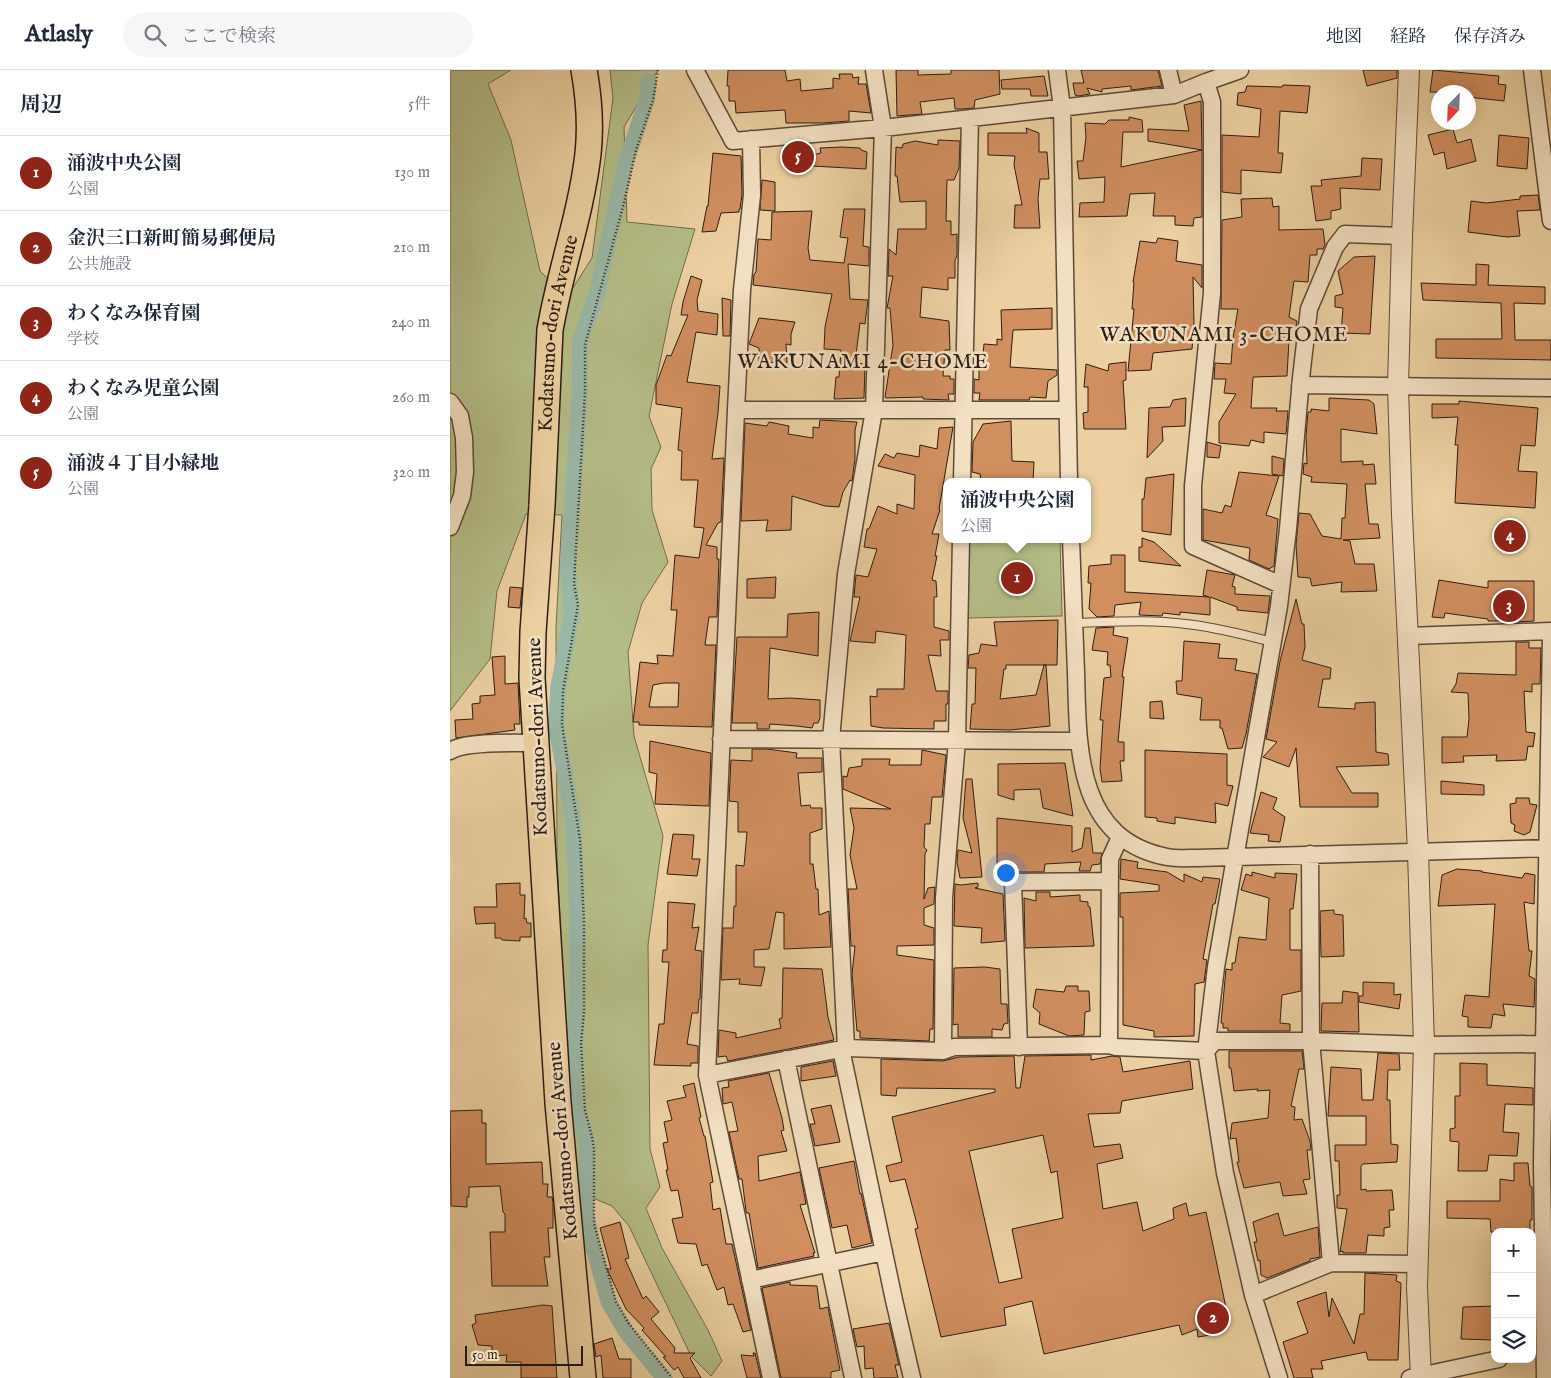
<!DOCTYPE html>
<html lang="ja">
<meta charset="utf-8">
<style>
body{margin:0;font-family:"IM FELL English","Noto Serif JP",serif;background:#f6f6f7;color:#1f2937}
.controls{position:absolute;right:15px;bottom:15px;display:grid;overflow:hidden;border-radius:10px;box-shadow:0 5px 20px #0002}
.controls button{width:45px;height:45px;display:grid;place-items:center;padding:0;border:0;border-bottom:1px solid #e0e1e3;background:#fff;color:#1f2937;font:25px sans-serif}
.compass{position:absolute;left:981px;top:15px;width:45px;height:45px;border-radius:50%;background:#fff;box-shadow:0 5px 20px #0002;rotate:203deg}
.scale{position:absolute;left:15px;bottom:12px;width:118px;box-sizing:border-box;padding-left:5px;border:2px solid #2c1c16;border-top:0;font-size:14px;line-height:18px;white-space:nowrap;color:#2c1c16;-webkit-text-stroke:4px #f3e0c2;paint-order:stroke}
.you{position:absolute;left:555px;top:802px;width:18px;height:18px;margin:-12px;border:4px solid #fff;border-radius:50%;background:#1a73e8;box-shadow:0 0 0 8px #1a73e833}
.badge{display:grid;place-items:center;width:32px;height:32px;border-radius:50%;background:#8f2418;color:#fff;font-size:16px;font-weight:700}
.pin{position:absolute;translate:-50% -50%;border:2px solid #fff;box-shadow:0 1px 5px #0006}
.popup{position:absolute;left:493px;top:408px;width:148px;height:65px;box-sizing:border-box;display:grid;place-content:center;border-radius:10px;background:#fff;filter:drop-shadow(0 1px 4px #0005);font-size:16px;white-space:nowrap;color:#747a83}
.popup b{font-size:19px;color:#1f2937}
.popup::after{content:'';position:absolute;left:50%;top:100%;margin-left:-10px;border:10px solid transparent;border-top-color:#fff}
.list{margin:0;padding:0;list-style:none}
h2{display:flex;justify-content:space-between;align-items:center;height:65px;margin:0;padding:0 20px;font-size:21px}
h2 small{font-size:16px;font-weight:400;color:#747a83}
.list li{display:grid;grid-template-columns:32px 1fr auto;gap:15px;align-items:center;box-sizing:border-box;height:75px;padding:0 20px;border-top:1px solid #e0e1e3}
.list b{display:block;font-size:19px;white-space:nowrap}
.list p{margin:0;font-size:16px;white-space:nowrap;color:#747a83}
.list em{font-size:16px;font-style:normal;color:#747a83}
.icon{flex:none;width:28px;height:28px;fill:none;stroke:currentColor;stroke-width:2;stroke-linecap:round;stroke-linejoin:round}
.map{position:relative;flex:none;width:1101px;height:1308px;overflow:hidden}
header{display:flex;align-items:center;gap:30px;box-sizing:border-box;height:70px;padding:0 25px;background:#fff;border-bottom:1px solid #e0e1e3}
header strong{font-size:24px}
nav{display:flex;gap:28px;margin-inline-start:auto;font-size:18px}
.search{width:350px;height:45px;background:#f6f6f7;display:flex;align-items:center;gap:12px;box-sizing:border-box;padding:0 18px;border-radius:28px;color:#747a83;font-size:19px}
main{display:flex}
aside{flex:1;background:#fff}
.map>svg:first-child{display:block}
.green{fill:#b4bc87;stroke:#706c4e}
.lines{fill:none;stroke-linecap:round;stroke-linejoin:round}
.canal{stroke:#99b7a6;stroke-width:16}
.building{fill:#d18f60;stroke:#2c1c16;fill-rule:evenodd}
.service-casing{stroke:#5c4939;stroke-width:10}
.minor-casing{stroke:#5c4939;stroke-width:19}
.tertiary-casing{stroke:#5c4939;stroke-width:22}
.primary-casing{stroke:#2c1c16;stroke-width:28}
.path{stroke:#2c1c16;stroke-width:2.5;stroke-dasharray:1 2.5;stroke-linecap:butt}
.service{stroke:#f3e0c2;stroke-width:8}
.minor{stroke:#f3e0c2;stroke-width:16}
.tertiary{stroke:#f3e0c2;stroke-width:20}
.primary{stroke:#ecd0a1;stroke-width:25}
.labels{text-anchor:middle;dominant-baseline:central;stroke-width:5;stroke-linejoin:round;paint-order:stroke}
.street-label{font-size:20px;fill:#2c1c16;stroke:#f3e0c2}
.neighbourhood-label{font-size:21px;letter-spacing:1px;fill:#2c1c16;stroke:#f3e0c2}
</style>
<header>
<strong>Atlasly</strong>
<div class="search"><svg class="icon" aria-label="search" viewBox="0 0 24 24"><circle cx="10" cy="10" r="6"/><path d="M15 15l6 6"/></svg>ここで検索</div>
<nav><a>地図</a><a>経路</a><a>保存済み</a></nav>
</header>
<main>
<aside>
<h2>周辺<small>5件</small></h2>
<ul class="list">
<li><span class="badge">1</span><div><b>涌波中央公園</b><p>公園</p></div><em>130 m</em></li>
<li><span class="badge">2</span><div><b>金沢三口新町簡易郵便局</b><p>公共施設</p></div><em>210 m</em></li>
<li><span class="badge">3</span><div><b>わくなみ保育園</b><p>学校</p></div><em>240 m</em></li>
<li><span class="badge">4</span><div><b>わくなみ児童公園</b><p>公園</p></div><em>260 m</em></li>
<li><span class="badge">5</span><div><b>涌波４丁目小緑地</b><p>公園</p></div><em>320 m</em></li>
</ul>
</aside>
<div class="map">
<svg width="1101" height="1308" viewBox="0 0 1101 1308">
<rect width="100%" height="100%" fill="#ecd0a1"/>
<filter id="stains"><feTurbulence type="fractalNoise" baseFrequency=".004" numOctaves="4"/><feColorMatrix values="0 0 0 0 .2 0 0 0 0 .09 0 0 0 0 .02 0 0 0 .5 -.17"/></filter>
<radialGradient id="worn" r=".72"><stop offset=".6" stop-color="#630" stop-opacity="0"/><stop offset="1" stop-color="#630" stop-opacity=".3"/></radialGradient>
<!-- green -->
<path class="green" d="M0 0H61L38 14 61 70 90 201 117 227 142 188 163 28 160 0H208L174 57 177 152 245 159 222 234 199 346 211 377 201 399 202 440 218 492 192 533 178 582 184 666 213 766 198 875 200 1079 210 1117 196 1138 212 1178 258 1260 272 1291 261 1306 241 1286 179 1156 162 1136 124 1120 107 788 106 558 112 445 76 444 47 521 40 589 0 641Z
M519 469H610L612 546 517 548Z"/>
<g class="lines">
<!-- canal -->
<path class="canal" d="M108 619 122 544 118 496 130 323V271L147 224 176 92 197 29 199 12
M108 622 106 657 123 746 127 835V928L125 975 126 1032 135 1064 137 1077 136 1143 142 1173 159 1233 177 1263 214 1308"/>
</g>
<!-- building -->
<path class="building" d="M278 0H335L337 11 350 9 351 21 383 18V8L390 9 389 4H402L403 8 409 7 408 14H416L421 43 399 41V51L373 53H336L335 40 286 43 285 31H279V16H277Z
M446 0H468V5L501 4V0H549L550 24 525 30 524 38 513 39H505L504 28 470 32 472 44 447 46Z
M631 0H708L712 16 681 20V16L652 19V22L637 18 640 24 628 26 625 25 623 13H634Z
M913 0H947V8L917 16Z
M983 0 1049 6 1048 14 1056 15 1054 31 1018 27V22H980Z
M594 6 598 26H581L580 19H552L551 10Z
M833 15 860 16 857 43 830 41 828 83H833L831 103 791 100V124L772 122V65L809 67 811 39 787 35 788 23 795 22 797 16 832 17Z
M751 31 752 80 698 71V59L739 61 734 35Z
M679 47 692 50 693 62H673L671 97 752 80V147L744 148 743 156 725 155V146H703L705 123 680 124 677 146 629 147 630 133 654 132 655 107 629 109 627 91H633L636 67 635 53 655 54 659 50H679Z
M576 58 589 63V82H597L599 109H590L588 129 590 158H564L565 135H572L564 95 565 86 538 85V63H577Z
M1003 59 1007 73 1021 69 1026 91 997 99 994 82 984 85 978 65Z
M1049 65 1079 68 1077 99 1047 96Z
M488 70 510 71 509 98 504 110H497L496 151H501V165L507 164V186L505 190V208H498V220L472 217 470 247 499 251 500 280H495L493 306H500V309H504V324H498L499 330 473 329V327L436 328 435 327 443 275 440 238H437L443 206H438L439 179 446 185 448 159H476V131L450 132 447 106H445L446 77 452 78 453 74 465 71 488 75Z
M392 77 410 78 411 80 417 82 416 99 362 96V85L371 83 370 78Z
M263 83 291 86 292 125 290 139H289V142L271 143 266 161 252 162 257 136H258Z
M912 88 932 89 930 120 890 118 891 139 881 141V149L866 151 861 116H872L871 110 911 106Z
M312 110 325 112V141L310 140Z
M1088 125 1090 140 1067 141 1070 166 1057 167 1018 162 1021 131 1037 133 1070 129V126Z
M822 128 823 137 829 136V160L873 159 875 175 873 179H867V185H860L858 212 844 211 839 247 847 251 845 271 839 270 837 306 803 307 801 338H827L826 341H838L836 364 814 362V373L801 370 799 376 769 373V352L786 324 774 323 776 309H764L765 293 781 294 783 268 788 239H771L772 150 792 147 791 129Z
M394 139H415L413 176 419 177V196L398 194 400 229 418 230 415 254 410 253 405 293 415 294 414 328 384 329 386 307H389L391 280 374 279 375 257 382 224 303 215 304 204 306 202 308 169 321 170 322 142 362 141 358 178 360 190 394 193 398 168 390 167Z
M708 168 728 171 726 191 752 195V218L743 207 744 254 742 279 703 283 701 300 678 301 684 239H682L684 212H683L690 171 706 173Z
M925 186 920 264 891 263 893 238 885 237V226L893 224 888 201 904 187Z
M1026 194 1039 195 1038 215 1095 217V234L1064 233 1065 270H1101V290L986 288V269H1052L1051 233 973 230 971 213 1026 215Z
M241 206 252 210 247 230 248 241 268 244 267 265 246 262 237 312 270 316 268 343 262 389 274 388 271 452 268 453 256 475 267 477V489H269L267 547H259L255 575H266L262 657 189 655V652H183L190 592 208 594 207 585 223 586 227 540H221L225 485 249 488 254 458 244 457 248 410H231L232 381 228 380 232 338 206 334V315L217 285 221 286 238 245H231L233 232ZM214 613H229L228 637H199L203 615Z
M272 228 281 230 280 266H273Z
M602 238V259L563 260 560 297 607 300V305L598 311 596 328 580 327 579 330H529L530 323H524V309L529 310V283L533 284 534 274 547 275V269L552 270 551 240Z
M309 248 345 252 341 264V275L336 274 337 293 309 292V278L299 274Z
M676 292V310L673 311 676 359H634L633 343 638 342V317H634L636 294 658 301 659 294Z
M736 328 735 356 712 357 713 371 697 388 699 338 720 337 723 330Z
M879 328 919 330 924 334 927 364 891 359V392L913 391V395L924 394 926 414H915L919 454H928L930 468 893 470 900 471 905 494H924L927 521 891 522 892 512 862 516 860 508 848 507 846 475 849 443 860 444 872 466 891 469 892 448H895L897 414 861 412 862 407 853 404 854 393 857 394 856 365 858 342H861V339L879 341Z
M1009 331 1088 338 1085 376 1071 375 1068 401 1087 402 1085 438 1005 433 1008 375H1005L1008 347 982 348V334H1009Z
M370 350 407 352 405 360V389L402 411 400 410 393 422 389 437 375 436 342 426 341 460 316 461 318 450 291 451 295 353 317 356 319 352 339 356 338 364 363 368V357L369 358Z
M561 351 562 391 584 392 583 412H531L530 404 522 402 523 372 533 354Z
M503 357 489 439 490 440 482 464H489L485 486H487L482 510 486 511 487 527H484V557L499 561V570H490L491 586 478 585 486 621H498V634H496V651H484V659L433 658 421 656 420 626 427 627V619H454L456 565 426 561 425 573 400 571 410 527H404L406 505 418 507 427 479 414 477 417 459H419L428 436 447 444V434L464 439 465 405 428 396 435 384 444 388 447 383 469 387 470 375 487 379 489 358Z
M757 372 771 376 769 388 757 387Z
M822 386 834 389 833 406 822 404Z
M789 402 829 406 816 445 828 449 824 496 819 499 799 490 800 478 753 470V439L772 443 775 435 781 437Z
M724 404 721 465 692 461V429H694L696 408Z
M692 468 704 472 731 496 689 491V477H692Z
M661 485H675V522L759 527 753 525 757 500 785 505 782 516 785 517V524L820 526 818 543 787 540V537L760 527V545L730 542V545L713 543 712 546 689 545 691 532 665 535 664 546 647 547 639 539 641 513H638L639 496 661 494Z
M326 507 325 528H297V509Z
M989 510 1038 518V511H1084V551L1066 552V551H1038V549L995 543 994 548 982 547Z
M60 517 72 518 70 538 58 537Z
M846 529 852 554H854L855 577 852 590 881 598 880 609H873L868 637 905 639V633L925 632 926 682 938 684 939 695 886 697 902 723H928V737H850L846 678 839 697 813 687 827 672 816 669 830 591Z
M369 542 368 586 320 578 318 629 340 628 370 630V648L368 653H364L362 658 347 656 320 654 319 659H307V653H282L287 567H337L338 544Z
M608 550 607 595H556V599H554L550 629 586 625 594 595H596L600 656 560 660 520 659 522 634H525L526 598H518L519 585 529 583 531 574 547 576 544 552Z
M664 557 663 565 678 568 672 607H674L668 672H674V691H670L672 711 652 712 650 699 653 650H650L654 608 661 607 660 595H657L658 582 642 580 646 558Z
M734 571 770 574 768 588 787 589 785 600 807 604 796 664 792 678 778 679 772 658H770V650H750L752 628 727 624 726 611H732Z
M1066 572H1079V578H1091L1090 614H1082V622L1074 621 1076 662 1085 663 1083 677 1078 676 1076 690 1046 691 1047 685 1013 686 1014 692 992 693V667H1017L1019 649 1018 623 1001 622 1006 614 1008 603 1066 605Z
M55 586V614L68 613 70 654H64L65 660 6 668 5 650 23 649 22 634 30 633V626L45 625 42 587Z
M712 631 714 649 700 648V632Z
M200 671 261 683 259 736 205 734 207 704 199 702Z
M302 679H317L347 683 346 688H372V702L348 703 351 736 360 735 361 738H372V759L360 763V794H363L366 819H368L369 845 379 841 381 877 334 879V843L326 842 319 879 304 880V897H315L311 916 289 914 290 909 271 910 273 858H283L284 836H286V795L294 796 297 762H288V732L279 731 281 690 302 691Z
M472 680 496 685 492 727H482L480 754H475L474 777 477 780 475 784 474 829 478 818 485 817 484 834 474 838V855L484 858V875L447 876V885L484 890 483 959H480L479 971 410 968V961H407L402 904 405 876H401L398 819H407L400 785 404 758 400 738 441 739 393 719V706L397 707 399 698 412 696V689H440L439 695H471Z
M695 680 777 684V715L783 716 778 736 765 733 766 753 725 747V754L707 751V748L695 747Z
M615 693 623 746 593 738 590 719 564 720V730L548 725V694Z
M516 709H522L532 807 510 808 507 792 508 780 522 783 513 748Z
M991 711 1034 715V725L991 724Z
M811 722 827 728 823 739 835 747 830 772 818 771 819 765 800 763Z
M1066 728H1079L1080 734 1087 735 1080 762 1074 765 1064 761 1065 755 1061 753 1060 734 1066 733Z
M547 748 622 756V782L632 778 635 758H640L643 783H652L650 794 642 795 640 801H629L631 792 595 794 594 802H563L557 805H547Z
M223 764 244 765 242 789H250L247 806 217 804Z
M671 789 688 792 687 798 717 802 734 812V804L752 812 753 807 770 809 765 834H763L753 889 757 890 754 912 745 914 744 966 704 967V961L673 955V847H670V823L709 821V815L670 809Z
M1007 799 1032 801V802L1072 808 1075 803 1085 805 1084 834 1074 832 1079 881H1082L1079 906 1085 909 1084 937 1053 934 1055 946 1043 944 1041 958 1018 957V947L1012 946 1015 925 1039 927 1045 834 988 836 992 805Z
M802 802 825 808V803L847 804 843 839H840V880H851V921L832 925 830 953 840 954V961H778V958H773V953H771L776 899 782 900V893H785L789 867 816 870 819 828 791 820 796 804 802 806Z
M70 813V825H75L74 849 76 848 77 853H81V867H70V871L52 870 51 868H45V853L26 854 24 837H47L46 814Z
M528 813V817L525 818 553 824 555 871 531 873 532 858 504 856 505 814 511 815Z
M586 822H600V827L630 825V831L638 832V836L640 837 644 876 575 878 574 828 586 831Z
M218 832 245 834 242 858 249 857 245 880 252 881 250 929H249L248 943H242L237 974 248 976V993H241V996L204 995 209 954H214L219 892H212L213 880H217Z
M884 840V844L893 845 894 886 871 887 870 841Z
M535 897 550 899 551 934H557L558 953 554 954 552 960 542 959V967H508V954L503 955 504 898Z
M333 898 372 899 378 947 384 970 278 991 276 986 268 987 269 960 286 963V968L331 958 329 949 332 948Z
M913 912 944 913V925L951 924 949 939 909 932V926H913Z
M616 916H628V921H639L640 941 635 942 634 965 619 966 589 954 590 943 583 937 586 919 614 922Z
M893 921 908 923 909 962 871 961 872 933H892Z
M779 981H852L854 999H849L841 1036 845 1037 844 1050 852 1049 860 1071 861 1080H857L860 1109 853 1110 857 1124 833 1126 830 1112 794 1118 787 1092H789L786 1068 780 1069 782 1053 818 1048 820 1020 807 1021 808 1019 784 1021 781 998H779Z
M928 983 949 984 950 1000H938L937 1030H940L941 1074 948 1075 947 1092 913 1094 911 1096V1120L916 1119V1121L942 1120 944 1140H939L940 1157 934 1158V1166L918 1165 916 1183H893V1181L890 1182 897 1139 887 1138V1125H890L889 1091H885V1075H916V1046H878L881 997 911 999 912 1030H923Z
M641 985V990L662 986 670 987 673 1002 740 991 743 1019 672 1031 670 1043 638 1044 644 1077 670 1074 673 1088 647 1094 653 1139 687 1132 693 1161 724 1149 723 1138 736 1133 739 1146 756 1142 779 1252 764 1256 766 1264 748 1267 747 1259 732 1265 729 1255 594 1284 582 1231 554 1238 556 1255 491 1267 465 1159 468 1158 455 1109 440 1112 436 1096 452 1092 442 1047 545 1022V1019L447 1018 446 1026 431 1025V989L493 991 509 987 564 986 566 1018H570L575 986ZM593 1065 601 1103 607 1101 613 1148 562 1159 572 1208 549 1213 519 1081Z
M383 991 386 1006 351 1011V997Z
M1010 993 1037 994V1015L1083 1018V1035L1055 1034 1053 1062 1069 1063 1067 1086 1039 1085 1037 1101H1008L1009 1072 1000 1071V1059L1005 1058V1026H1010Z
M319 1003 332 1048 334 1060 331 1061 337 1081 308 1086 309 1111 350 1102 356 1134 350 1135 365 1183H363L364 1186 308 1198 299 1143H296V1141L292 1109H289L279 1062 288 1061 282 1032 273 1034 272 1018 279 1017 278 1011Z
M244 1013 251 1047 249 1048 254 1066H255L263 1112 260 1113 263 1140 270 1138 276 1174H282L301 1260 293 1262 283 1234 278 1235 274 1217 267 1220 257 1194 252 1196 246 1174 228 1173 222 1149 233 1147 228 1120 221 1121 216 1100H218L213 1073 218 1072 214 1052 222 1050 217 1031 236 1027 233 1016Z
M381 1035 390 1072 365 1076 360 1054H365L361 1039Z
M32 1040V1053H36V1094L92 1092 93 1114H98L97 1127H102L103 1132V1158H98L100 1187H94L98 1216H42L40 1162H55V1144L53 1142 50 1116 19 1117V1127H17V1137L1 1136 0 1041Z
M404 1091 410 1124 411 1123 422 1173 402 1178 397 1155 382 1158 369 1098Z
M1064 1093H1078L1080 1116 1082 1117V1150H1080V1162H1041L1040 1149 997 1148V1131H1050V1109L1064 1111Z
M828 1143 834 1166 868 1157 870 1187 860 1189V1191L817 1208 811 1205 810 1190 808 1191 804 1172H807L803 1152Z
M170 1152 179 1188 175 1189 193 1229 196 1226 209 1242 201 1249 225 1278 224 1283H245L240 1288 251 1308H234L228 1297 224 1300 213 1287H216L192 1260 194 1258 176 1239 157 1199H161L150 1158Z
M915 1203 947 1205 946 1211 951 1213 948 1290H918L916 1282 871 1291 873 1299H861L863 1308H844L833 1272 858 1263 847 1232 876 1222 879 1247 882 1228 904 1274 910 1244H914Z
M340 1212V1215L367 1216 370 1239 378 1237 390 1300 381 1302V1308H331L312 1218Z
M93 1235 102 1236 107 1308H71V1292H56L57 1285 42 1286V1276L28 1275 22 1255 26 1253 25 1245Z
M1045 1236V1270L1011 1269 1013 1237Z
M439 1253 449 1295H445L448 1308H424L423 1298 415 1299 414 1276 407 1277 403 1259Z
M162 1268 169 1289H181V1308H153L151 1285 146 1287 144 1274Z
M303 1283H305L311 1308H297L291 1285 304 1286Z"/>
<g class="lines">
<!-- service casing -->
<g class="service-casing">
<path id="service" d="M624 553C661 552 699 549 736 554 766 557 794 565 823 572"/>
</g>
<!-- minor casing -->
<g class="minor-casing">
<path id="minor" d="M245 0 283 71 433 58 724 25 756 12 790 0
M607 0 612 38 619 412
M718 0 724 25
M1082 0 1101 151
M756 12 762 32V223L743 416V476L831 515
M301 69 302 125 292 220 286 340 257 1005 321 1308
M850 315 1101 318
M0 332 10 346 14 368 15 402 12 426 0 457
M286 340H617
M512 412 520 48
M511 469 507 670 494 828 493 981 504 977 659 975 666 977 756 981 765 971H861L974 975 1090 974 1095 971H1101
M621 469C623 514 624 558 626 602 628 676 625 769 717 787 727 789 738 788 747 788L1101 778
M958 566 1101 561
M271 669 628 671
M0 681C15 671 65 673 85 673
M860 784 861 971 881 1193
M659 975 660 789 670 767
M569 977 563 812 660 811
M396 978 381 669 396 504 424 340 433 58 424 0
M391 979 444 1230 462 1308
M336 989 403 1308
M257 1005 396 978 493 981
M300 1210 434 1182
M803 1225 881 1193 968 1194
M829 1308 803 1225 775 1103 756 981 766 897 829 536 838 459 851 308 859 239 885 177 895 164 952 166
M960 1308 1049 1289
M1095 1308 1092 1092 1101 566"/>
</g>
<!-- tertiary casing -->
<g class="tertiary-casing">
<path id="tertiary" d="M959 0 952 166 948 317 952 445 968 782 974 975 967 1217 971 1308"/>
</g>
<!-- primary casing -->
<g class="primary-casing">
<g id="primary">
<path id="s1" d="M133 1308 108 1033 82 608 83 562 92 435 100 260C110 201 131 144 138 84 141 56 139 28 134 0"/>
</g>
</g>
<!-- path -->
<path class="path" d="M208 0 203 30 186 80 174 133 135 275V322L124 514 128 535 113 621 112 655 130 770 134 853V942L131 973 135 1040 142 1067 144 1079V1154L166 1232 179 1254 222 1308"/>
<!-- service -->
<use href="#service" class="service"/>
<!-- minor -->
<use href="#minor" class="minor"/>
<!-- tertiary -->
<use href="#tertiary" class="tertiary"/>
<!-- primary -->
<use href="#primary" class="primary"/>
</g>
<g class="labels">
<!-- street labels -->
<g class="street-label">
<text stroke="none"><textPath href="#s1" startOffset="1048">Kodatsuno-dori Avenue</textPath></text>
<text transform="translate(88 667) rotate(-92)">Kodatsuno-dori Avenue</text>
<text transform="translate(113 1071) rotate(-95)">Kodatsuno-dori Avenue</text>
</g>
<!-- neighbourhood labels -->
<g class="neighbourhood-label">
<text x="774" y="265">WAKUNAMI 3-CHOME</text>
<text x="413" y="292">WAKUNAMI 4-CHOME</text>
</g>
</g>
<rect width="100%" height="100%" filter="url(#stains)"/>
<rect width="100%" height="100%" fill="url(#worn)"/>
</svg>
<div class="controls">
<button>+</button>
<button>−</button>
<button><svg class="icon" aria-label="layers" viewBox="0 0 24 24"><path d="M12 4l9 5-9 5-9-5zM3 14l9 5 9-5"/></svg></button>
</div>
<svg class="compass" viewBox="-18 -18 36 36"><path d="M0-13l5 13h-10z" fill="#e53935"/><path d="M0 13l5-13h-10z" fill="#747a83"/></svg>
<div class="scale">50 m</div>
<div class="you"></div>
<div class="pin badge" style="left:567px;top:508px">1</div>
<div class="popup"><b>涌波中央公園</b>公園</div>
<div class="pin badge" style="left:763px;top:1248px">2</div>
<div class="pin badge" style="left:1059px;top:536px">3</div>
<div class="pin badge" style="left:1060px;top:466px">4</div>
<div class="pin badge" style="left:348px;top:87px">5</div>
</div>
</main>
